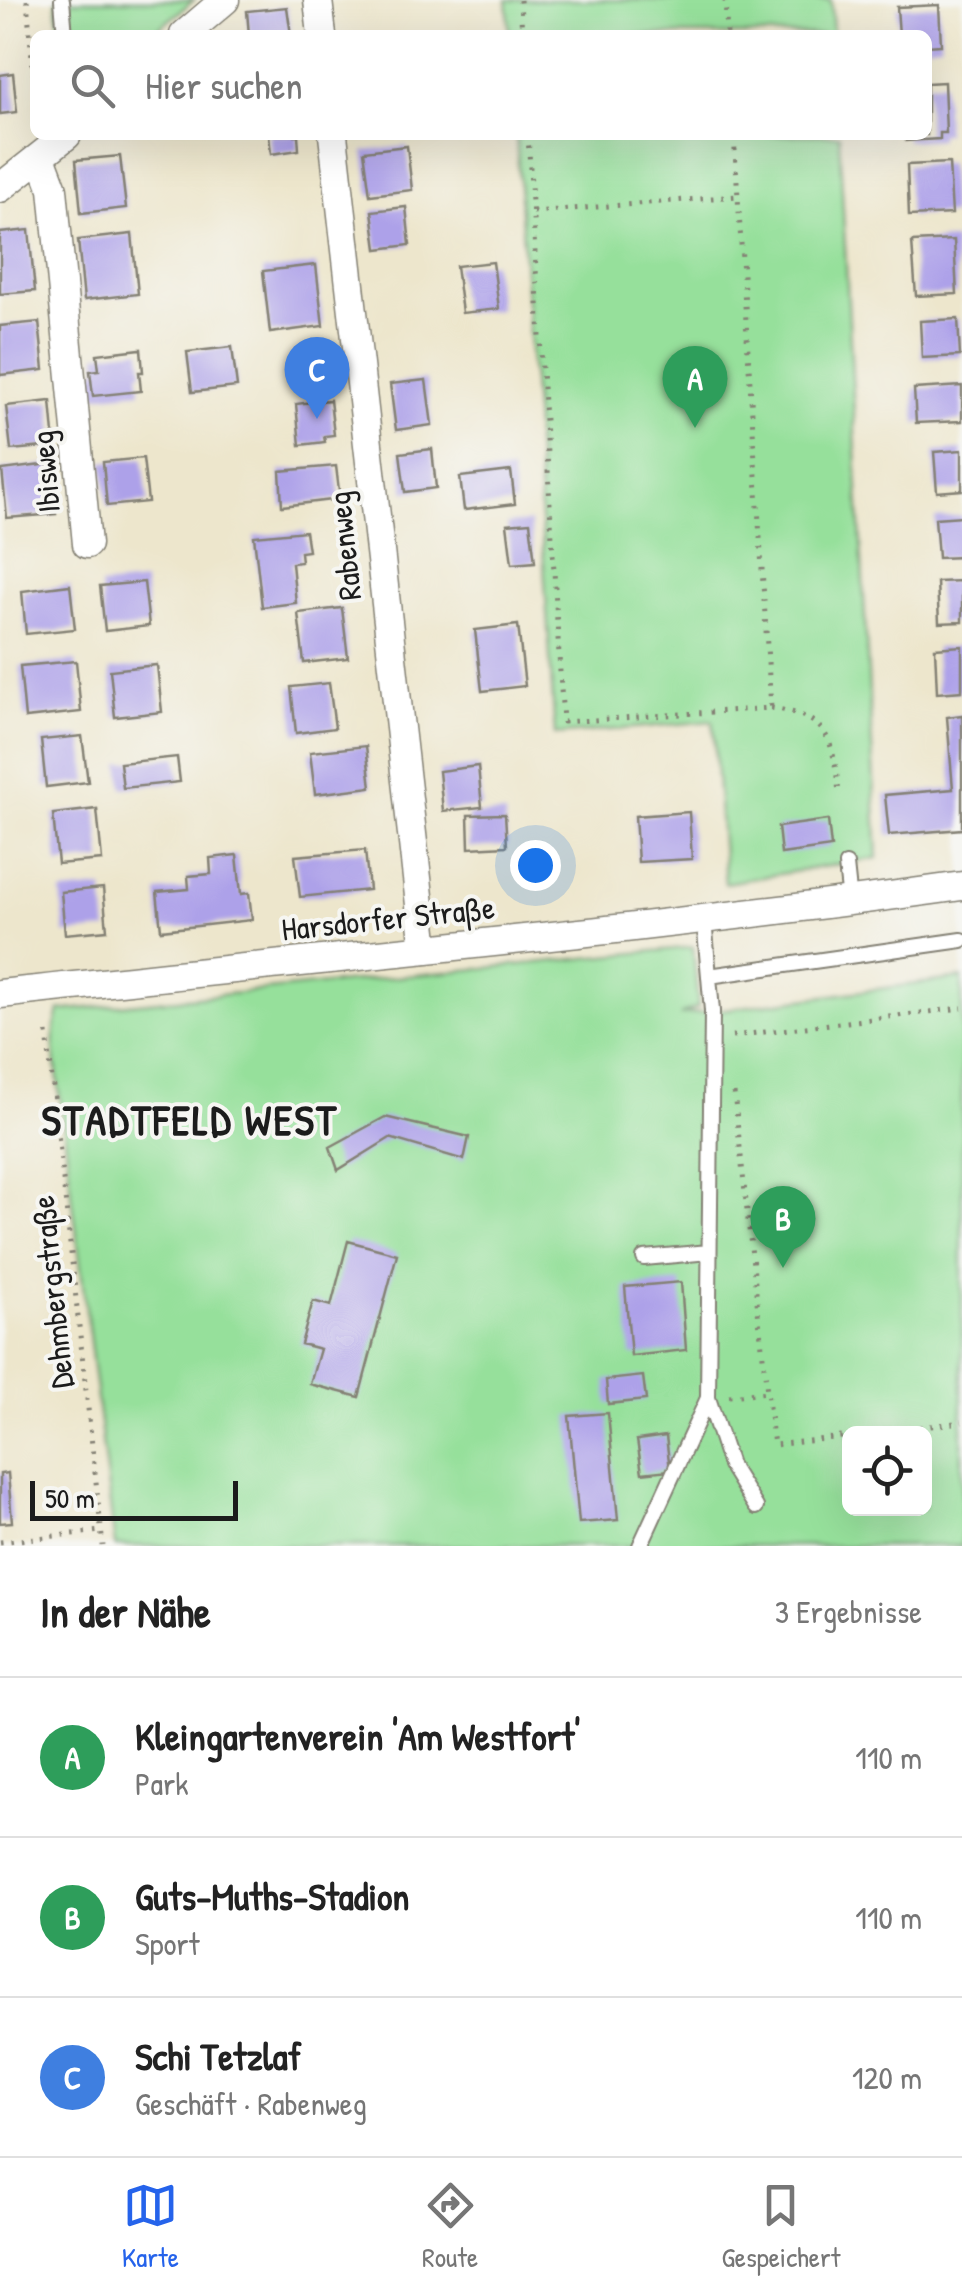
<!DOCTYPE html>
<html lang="de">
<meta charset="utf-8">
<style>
body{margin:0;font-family:"Patrick Hand",sans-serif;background:#f6f6f6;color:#222}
.controls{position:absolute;right:30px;bottom:30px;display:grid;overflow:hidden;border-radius:15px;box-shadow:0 10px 40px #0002}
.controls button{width:90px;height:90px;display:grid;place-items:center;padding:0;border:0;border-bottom:2px solid #e0e0e0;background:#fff;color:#222;font:50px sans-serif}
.scale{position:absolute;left:30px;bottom:25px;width:208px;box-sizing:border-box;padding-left:10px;border:5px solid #1c1c1c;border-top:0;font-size:28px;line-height:35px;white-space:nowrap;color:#1c1c1c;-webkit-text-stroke:8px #f6f6f2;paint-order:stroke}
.you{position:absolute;left:535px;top:865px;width:35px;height:35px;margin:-25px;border:8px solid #fff;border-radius:50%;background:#1a73e8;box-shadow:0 0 0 15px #1a73e833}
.badge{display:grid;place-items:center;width:65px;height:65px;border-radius:50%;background:#2563eb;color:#fff;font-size:32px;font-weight:700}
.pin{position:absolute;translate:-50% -82px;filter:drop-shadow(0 2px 5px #0008)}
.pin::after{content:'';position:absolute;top:52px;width:35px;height:30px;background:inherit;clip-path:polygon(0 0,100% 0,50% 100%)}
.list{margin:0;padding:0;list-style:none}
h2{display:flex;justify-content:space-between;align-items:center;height:130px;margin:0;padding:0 40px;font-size:42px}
h2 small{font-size:32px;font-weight:400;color:#767676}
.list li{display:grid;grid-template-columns:65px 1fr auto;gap:30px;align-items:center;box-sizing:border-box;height:160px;padding:0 40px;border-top:2px solid #e0e0e0}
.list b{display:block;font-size:38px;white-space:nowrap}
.list p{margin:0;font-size:32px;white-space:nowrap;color:#767676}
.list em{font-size:32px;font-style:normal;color:#767676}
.icon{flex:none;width:55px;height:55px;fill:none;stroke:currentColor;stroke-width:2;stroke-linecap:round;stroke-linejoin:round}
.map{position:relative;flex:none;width:962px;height:1546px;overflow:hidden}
.search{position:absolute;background:#fff;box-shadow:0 10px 40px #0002;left:30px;right:30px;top:30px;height:110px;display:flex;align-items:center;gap:25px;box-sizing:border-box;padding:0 35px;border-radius:15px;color:#767676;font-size:38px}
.sheet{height:610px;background:#fff}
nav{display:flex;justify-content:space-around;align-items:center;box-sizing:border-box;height:140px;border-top:2px solid #e0e0e0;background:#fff;font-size:28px;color:#767676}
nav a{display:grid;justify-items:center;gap:5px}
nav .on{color:#2563eb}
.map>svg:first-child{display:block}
.green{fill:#96e09b;stroke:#597e5c;stroke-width:2.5;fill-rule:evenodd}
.building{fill:#ada1e9}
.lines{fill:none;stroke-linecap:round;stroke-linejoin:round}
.service-casing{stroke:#848174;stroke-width:18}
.minor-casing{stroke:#848174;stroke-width:31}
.path{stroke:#848174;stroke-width:5;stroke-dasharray:2.5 8;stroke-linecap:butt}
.service{stroke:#fff;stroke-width:14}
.minor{stroke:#fff;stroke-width:28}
.labels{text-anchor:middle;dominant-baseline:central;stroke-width:8;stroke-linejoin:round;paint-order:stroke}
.street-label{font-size:32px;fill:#1c1c1c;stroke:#f6f6f2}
.district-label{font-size:42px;font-weight:bold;letter-spacing:2.5px;fill:#1c1c1c;stroke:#f6f6f2}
</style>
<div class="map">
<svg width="962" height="1546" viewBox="0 0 962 1546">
<rect width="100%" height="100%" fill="#f6f6f2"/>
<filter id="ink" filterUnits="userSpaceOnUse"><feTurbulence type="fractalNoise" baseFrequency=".01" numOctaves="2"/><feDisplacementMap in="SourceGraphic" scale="20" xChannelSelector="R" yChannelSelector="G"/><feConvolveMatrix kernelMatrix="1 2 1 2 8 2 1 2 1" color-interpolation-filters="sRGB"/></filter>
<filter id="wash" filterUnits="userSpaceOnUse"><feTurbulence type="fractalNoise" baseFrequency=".0048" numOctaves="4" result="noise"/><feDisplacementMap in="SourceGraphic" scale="40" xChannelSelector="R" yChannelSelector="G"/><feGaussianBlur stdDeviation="2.25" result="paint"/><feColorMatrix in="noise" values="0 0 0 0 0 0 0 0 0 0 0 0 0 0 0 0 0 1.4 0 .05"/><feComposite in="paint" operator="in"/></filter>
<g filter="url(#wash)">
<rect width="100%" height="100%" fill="#ede6cc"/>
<!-- green -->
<path class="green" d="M56 0H194L151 35H60Z
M507 0H831L833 35H510Z
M516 135H839L878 858 725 883 713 721 555 735Z
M693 947 698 1007 680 1015 962 978V1546H115L54 1049 55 1026 59 1011ZM850 1434H924V1508H850Z"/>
<g id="blocks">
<!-- building -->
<path class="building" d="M939 5 941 45 927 46V35H899L897 7Z
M287 7 291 35H249L247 11Z
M13 73 17 112 0 114V75Z
M944 82 946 133H940V139L906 141V135H927V83Z
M269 135H298L299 150 271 154Z
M407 146 412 190 370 195 364 151Z
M120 156 126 208 81 213 76 160Z
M949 163 952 214 909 216 907 165Z
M406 207 410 245 377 249 372 211Z
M29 230 35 291 0 294V233Z
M132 234 138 294 84 300 78 240Z
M954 240 957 294 916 296 912 242Z
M493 262 499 309 462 313 456 266Z
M316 265 323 326 270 333 263 271Z
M958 319 960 356 922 358 920 321Z
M39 322 44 370 0 375V326Z
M232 347 237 387 192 392 187 352Z
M141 349 143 372H139L141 391 93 396 90 371 99 370 97 354Z
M426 380 432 425 396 430 390 384Z
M962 386V421L916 423 914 389Z
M330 400 334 435 324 436 325 442 300 445 296 404Z
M51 401 55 446 11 450 6 406Z
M432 449 436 488 405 492 400 453Z
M962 450V490L937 492 934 452Z
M143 458 148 502 107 506 103 462Z
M50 464 56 514 7 518 2 470Z
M336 466 340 499 282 506 280 471Z
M511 471 515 504 464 510 460 477Z
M962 516V557L938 558 935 518Z
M530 522 535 562 512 564 507 524Z
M305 531 308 551 300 552 301 562 292 563 296 603 262 607 254 536Z
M962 581V622L939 623 937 582Z
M144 582 149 626 105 631 100 586Z
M70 585 75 629 26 634 22 591Z
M342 608 348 658 304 663 298 613Z
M518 625 525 686 482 691 475 630Z
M962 646V691L937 693 935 648Z
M76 661 81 712 25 718 20 666Z
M157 665 162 712 115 717 110 670Z
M329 683 335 728 296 733 291 687Z
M962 715V829L889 835 885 795 953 789 947 717Z
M82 736 88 782 46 787 41 740Z
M366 746 371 787 315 794 310 752Z
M177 757 180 782 123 788 120 763Z
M478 766 482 807 443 811 439 771Z
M97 809 102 860 58 864 53 814Z
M689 812 692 859 638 862 635 816Z
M505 814 507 846 469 848 468 815Z
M828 820 831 847 781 854 778 827Z
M365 850 369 890 300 897 295 856Z
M237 855 241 894 249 893 252 920 161 930 157 892 189 889 188 876 211 874 210 858Z
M103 888 107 930 65 934 61 892Z
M385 1117 469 1137 464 1160 390 1138 338 1170 330 1147Z
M348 1241 397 1254 359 1397 310 1384 320 1349 301 1344 313 1301 331 1306Z
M681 1282 686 1350 631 1356 625 1287Z
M643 1376 646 1400 608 1404 606 1380Z
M608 1413 618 1520 579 1523 569 1416Z
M666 1436 670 1470 642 1473 637 1440Z
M8 1473 12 1522 0 1523V1474Z"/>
</g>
</g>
<g filter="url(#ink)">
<use href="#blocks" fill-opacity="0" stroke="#848174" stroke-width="2.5"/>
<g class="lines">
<!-- service casing -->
<g class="service-casing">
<path id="service" d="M62 0 65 35
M846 865 850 902
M709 976 962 940
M644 1258 709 1252
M708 1398 730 1465 756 1507
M640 1546 708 1398 712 1011 704 919"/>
</g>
<!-- minor casing -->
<g class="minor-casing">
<path id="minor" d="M318 0 322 35
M184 35 225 0
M333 135 425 949
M41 157 53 189 87 544
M0 188 67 135
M0 994C321 958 643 931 962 886"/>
</g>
<!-- path -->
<path class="path" d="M27 0 35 93
M520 0 522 35
M725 0 727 35
M528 135 563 722 771 708 734 135
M533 212 738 196
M771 708C830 717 832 738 839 792
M47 1033 103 1546
M732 1036 962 1008
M734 1093 767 1392
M729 1396 767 1392 774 1445 850 1436
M868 1434 962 1422
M0 1542 101 1531"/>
<!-- service -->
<use href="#service" class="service"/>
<!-- minor -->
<use href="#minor" class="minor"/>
</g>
</g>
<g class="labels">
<!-- street labels -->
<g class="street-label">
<text transform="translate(45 472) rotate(-95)">Ibisweg</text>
<text transform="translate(344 546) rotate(-96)">Rabenweg</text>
<text transform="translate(388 918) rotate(-6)">Harsdorfer Straße</text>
<text transform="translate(52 1292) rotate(-96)">Dehmbergstraße</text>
</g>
<!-- district labels -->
<g class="district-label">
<text x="190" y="1119">STADTFELD WEST</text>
</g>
</g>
</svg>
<div class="controls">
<button><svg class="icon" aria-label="locate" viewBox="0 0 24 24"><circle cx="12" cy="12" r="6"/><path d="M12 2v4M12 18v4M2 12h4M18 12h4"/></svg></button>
</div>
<div class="scale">50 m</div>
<div class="you"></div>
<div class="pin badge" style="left:695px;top:428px;background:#2e9e5b">A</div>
<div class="pin badge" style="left:783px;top:1268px;background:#2e9e5b">B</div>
<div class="pin badge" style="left:317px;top:419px;background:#3f7fe0">C</div>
<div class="search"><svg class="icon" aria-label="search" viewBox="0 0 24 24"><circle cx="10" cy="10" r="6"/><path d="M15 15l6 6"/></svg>Hier suchen</div>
</div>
<section class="sheet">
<h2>In der Nähe<small>3 Ergebnisse</small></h2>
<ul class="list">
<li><span class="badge" style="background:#2e9e5b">A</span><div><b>Kleingartenverein 'Am Westfort'</b><p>Park</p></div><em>110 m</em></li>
<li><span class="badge" style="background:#2e9e5b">B</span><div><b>Guts-Muths-Stadion</b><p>Sport</p></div><em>110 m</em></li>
<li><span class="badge" style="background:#3f7fe0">C</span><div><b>Schi Tetzlaf</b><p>Geschäft · Rabenweg</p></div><em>120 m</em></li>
</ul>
</section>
<nav>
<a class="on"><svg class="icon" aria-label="map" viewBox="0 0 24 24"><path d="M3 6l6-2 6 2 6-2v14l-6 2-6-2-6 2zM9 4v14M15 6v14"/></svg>Karte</a>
<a><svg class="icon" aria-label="directions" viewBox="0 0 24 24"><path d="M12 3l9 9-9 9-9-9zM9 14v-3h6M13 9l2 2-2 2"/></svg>Route</a>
<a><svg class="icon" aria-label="saved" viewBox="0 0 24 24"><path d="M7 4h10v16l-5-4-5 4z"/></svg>Gespeichert</a>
</nav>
